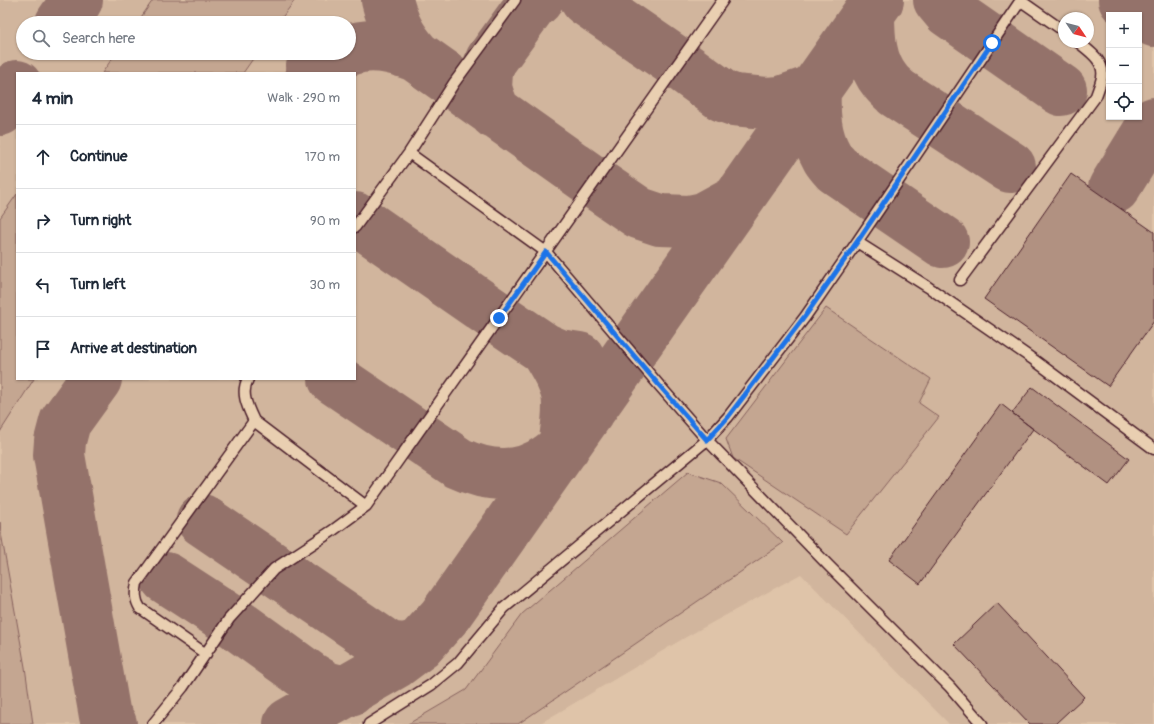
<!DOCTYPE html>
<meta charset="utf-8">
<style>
body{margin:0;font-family:Pangolin,sans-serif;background:#f2f2f3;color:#1f2937}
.controls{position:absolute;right:12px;top:12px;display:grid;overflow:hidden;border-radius:0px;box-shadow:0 1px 3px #0004}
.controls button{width:36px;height:36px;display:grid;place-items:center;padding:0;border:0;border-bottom:1px solid #e0e1e3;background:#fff;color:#1f2937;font:20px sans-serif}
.compass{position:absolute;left:1058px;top:12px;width:36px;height:36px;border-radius:50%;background:#fff;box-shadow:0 1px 3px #0004;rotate:125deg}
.stop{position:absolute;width:12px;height:12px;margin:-9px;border:3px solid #1a73e8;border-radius:50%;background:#fff}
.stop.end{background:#1a73e8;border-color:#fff;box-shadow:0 1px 4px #0008}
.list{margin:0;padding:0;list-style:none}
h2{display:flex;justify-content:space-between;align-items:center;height:52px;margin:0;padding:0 16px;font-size:17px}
h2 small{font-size:13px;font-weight:400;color:#747a83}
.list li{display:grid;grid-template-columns:26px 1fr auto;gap:12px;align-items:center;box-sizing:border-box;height:64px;padding:0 16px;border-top:1px solid #e0e1e3}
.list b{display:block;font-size:15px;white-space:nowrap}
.list em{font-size:13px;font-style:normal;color:#747a83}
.icon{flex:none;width:22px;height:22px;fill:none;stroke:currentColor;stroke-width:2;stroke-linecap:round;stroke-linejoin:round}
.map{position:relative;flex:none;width:1154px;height:724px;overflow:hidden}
.search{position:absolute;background:#fff;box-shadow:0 1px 3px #0004;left:16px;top:16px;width:340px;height:44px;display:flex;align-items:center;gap:10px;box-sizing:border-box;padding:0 14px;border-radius:22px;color:#747a83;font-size:15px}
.panel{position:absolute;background:#fff;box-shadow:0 1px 3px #0004;left:16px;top:72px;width:340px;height:308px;border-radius:0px}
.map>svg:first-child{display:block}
.built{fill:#d1b59d;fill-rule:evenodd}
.green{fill:#c4a691;stroke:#87625e}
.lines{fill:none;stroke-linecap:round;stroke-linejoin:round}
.taxiway{stroke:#94726a;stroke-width:52}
.building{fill:#b19181;stroke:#4a1f2b}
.service-casing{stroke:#4a1f2b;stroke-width:13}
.service{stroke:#e9cfb1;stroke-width:10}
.route{stroke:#1a73e8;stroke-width:5}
</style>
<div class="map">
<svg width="1154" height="724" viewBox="0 0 1154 724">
<rect width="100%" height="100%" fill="#dfc4a9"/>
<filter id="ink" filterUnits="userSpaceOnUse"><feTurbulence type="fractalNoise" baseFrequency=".025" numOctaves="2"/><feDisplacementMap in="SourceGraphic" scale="8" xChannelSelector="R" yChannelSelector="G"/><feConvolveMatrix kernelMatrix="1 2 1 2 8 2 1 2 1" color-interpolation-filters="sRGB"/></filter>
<g filter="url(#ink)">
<!-- built -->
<path class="built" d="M0 0H1154V724H949L801 574 686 637 539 724H0ZM1109 15H1139V117H1109ZM1064 18H1088V42H1064ZM23 23H349V53H23ZM17 73H355V379H17Z"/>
<!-- green -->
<path class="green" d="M153 0H295L278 23H137Z
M116 53H257L243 73H102Z
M17 194V379H34L0 432V218Z
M826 308 931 379 919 403 939 417 846 534 733 458 726 439Z
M688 472 721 483 783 543 518 724H408L466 690 522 614Z
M0 522 1 533 25 667 33 724H0Z"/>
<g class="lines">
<!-- taxiway -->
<path class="taxiway" d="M387 0C393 24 400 38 416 56L595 183 639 213 660 220 690 221 704 218 737 200
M586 0 679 64 723 96 734 100 766 103 781 102 815 90C814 113 815 136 827 157 829 161 833 165 836 169L943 242
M939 0 949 12 1061 90
M1124 0 1154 21
M869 13C869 37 870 63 886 82 889 86 893 89 897 93L1010 167
M61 23 77 0
M349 50C373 42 394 48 416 56
M311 70 339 53
M0 110 17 86
M495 113 489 98 486 88 487 72 491 60 533 2 537 0
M1114 188 1154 123
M355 218 499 318 545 349 559 355 579 358
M96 379 65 422 60 441 59 455 105 716 111 724
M334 379 458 463C488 477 520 480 549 459 554 456 559 451 564 447 566 431 570 411 567 394 563 378 554 363 545 349
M202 520 387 646C400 650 407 649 419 645
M166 578 229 619 311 678 326 687 337 690H350
M289 724 395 663 419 645 444 617 878 0"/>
</g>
<!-- building -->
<path class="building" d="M1071 174 1154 232V321L1108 386 984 299Z
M1032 387 1129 459 1109 485 1012 413Z
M1001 404 1033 429 920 584 889 560Z
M997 603 1084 697 1055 724H1030L954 644Z"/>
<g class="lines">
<!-- service casing -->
<g class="service-casing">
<path id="service" d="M1021 1 1064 31
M355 227 409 153 454 83 515 0
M857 242 928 287 1034 360 1154 449
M960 280 1096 96C1098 90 1101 83 1102 77 1105 61 1089 51 1078 42
M254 421 366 506
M206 654 140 608C135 600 135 593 137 583L254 421C248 408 240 393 248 379
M153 724 183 687 229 619 274 569 332 531 366 506 723 0
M369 724 431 685 458 663 504 608 707 440 658 384 546 252 409 153
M982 724 950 687 828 565 707 440 728 417 805 317 857 242 1021 0"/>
</g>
<!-- service -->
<use href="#service" class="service"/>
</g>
</g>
<g class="lines" filter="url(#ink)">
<!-- route -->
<path class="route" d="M499 318 546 252 658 384 707 440 728 417 805 316 857 242 992 43"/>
</g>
</svg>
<div class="controls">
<button>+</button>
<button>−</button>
<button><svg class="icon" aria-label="locate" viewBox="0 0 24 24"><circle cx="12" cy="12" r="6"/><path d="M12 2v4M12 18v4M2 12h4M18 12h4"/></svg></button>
</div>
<svg class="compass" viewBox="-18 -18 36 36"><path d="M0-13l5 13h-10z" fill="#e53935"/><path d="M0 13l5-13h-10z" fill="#747a83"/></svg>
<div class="stop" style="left:992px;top:43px"></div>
<div class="stop end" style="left:499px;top:318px"></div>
<div class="search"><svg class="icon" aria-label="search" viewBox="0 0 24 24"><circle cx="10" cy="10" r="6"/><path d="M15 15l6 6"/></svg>Search here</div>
<section class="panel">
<h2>4 min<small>Walk · 290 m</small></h2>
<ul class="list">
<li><svg class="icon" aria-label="ahead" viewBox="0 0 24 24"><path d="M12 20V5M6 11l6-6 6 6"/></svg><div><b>Continue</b></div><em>170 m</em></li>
<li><svg class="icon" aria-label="right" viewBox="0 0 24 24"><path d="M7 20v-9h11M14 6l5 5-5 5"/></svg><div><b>Turn right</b></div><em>90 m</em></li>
<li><svg class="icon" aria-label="left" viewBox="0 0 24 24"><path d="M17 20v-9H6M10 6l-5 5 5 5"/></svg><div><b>Turn left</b></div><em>30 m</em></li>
<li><svg class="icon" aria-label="arrive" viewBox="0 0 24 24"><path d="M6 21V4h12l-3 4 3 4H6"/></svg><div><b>Arrive at destination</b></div></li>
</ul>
</section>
</div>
